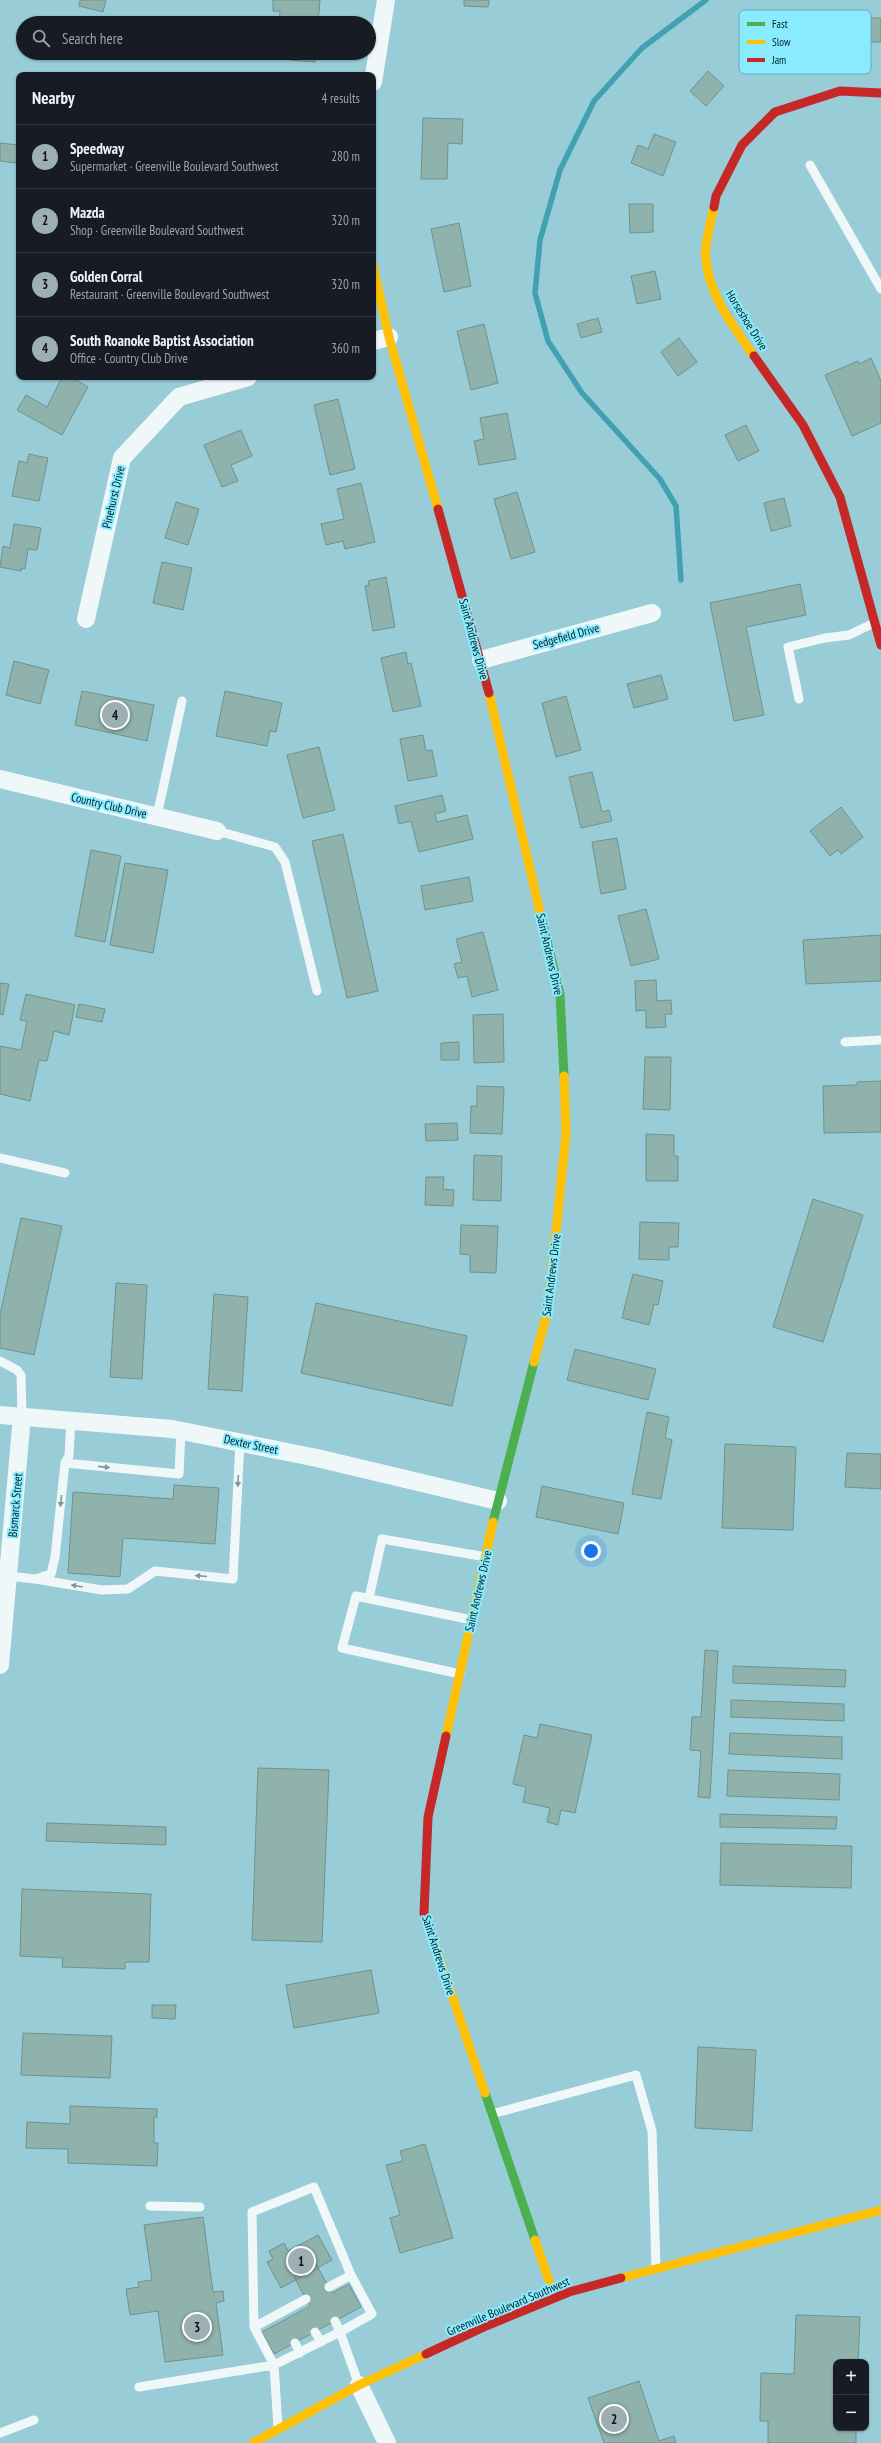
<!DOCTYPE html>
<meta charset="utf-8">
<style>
body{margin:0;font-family:"PT Sans Narrow",sans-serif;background:#242831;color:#f1f3f6}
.controls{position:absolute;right:12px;bottom:12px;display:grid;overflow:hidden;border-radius:8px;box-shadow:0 1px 3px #0004}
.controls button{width:36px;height:36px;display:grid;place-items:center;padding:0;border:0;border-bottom:1px solid #363941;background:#171b24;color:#f1f3f6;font:20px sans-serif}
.you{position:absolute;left:591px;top:1551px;width:14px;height:14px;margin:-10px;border:3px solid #fff;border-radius:50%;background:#1a73e8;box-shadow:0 0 0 6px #1a73e833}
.badge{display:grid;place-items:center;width:26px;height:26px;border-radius:50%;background:#9cafb3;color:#111;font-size:13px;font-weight:700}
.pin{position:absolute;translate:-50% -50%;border:2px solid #fff;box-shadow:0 1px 4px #0006}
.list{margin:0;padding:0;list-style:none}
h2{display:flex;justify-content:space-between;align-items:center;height:52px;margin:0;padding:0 16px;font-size:17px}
h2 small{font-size:13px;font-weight:400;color:#9ea1a6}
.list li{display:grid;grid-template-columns:26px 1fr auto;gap:12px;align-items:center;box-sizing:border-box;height:64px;padding:0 16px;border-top:1px solid #363941}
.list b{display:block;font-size:15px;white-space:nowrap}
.list p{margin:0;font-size:13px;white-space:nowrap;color:#9ea1a6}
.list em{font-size:13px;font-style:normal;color:#9ea1a6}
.icon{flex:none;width:22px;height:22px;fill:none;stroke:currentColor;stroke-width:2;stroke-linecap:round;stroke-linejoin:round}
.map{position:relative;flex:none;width:881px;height:2443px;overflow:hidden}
.search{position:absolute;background:#171b24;box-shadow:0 1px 3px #0004;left:16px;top:16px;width:360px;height:44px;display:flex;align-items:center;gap:10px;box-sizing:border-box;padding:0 14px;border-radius:22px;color:#9ea1a6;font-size:15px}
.panel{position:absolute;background:#171b24;box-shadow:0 1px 3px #0004;left:16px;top:72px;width:360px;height:308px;border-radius:8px}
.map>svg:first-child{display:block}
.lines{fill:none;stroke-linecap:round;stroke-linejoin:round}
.stream{stroke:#41a1b0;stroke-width:5.5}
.building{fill:#8fb2ad;stroke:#6f928e}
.lane{stroke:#f0f7f9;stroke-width:9}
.street{stroke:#f0f7f9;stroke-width:18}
.fast{stroke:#4caf50;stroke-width:9}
.slow{stroke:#ffc107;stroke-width:9}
.jam{stroke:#c62828;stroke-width:9}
.oneway{fill:#849599}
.labels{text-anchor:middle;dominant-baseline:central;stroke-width:4;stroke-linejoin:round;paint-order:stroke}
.street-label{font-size:12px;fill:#001e23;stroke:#8aebfe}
.key{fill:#8aebfe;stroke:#61aebc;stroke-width:1}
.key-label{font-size:11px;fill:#001e23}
</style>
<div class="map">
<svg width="881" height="2443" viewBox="0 0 881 2443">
<rect width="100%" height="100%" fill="#98ccd6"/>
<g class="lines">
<!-- stream -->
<path class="stream" d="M681 580 676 506 660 479 582 393 548 341 535 293 540 240 560 170 594 101 642 48 706 0"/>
</g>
<!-- building -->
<path class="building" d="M80 0H106L103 12 79 6Z
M273 0H320L318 23H279L280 11H273Z
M464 0H489L488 7 464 6Z
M855 18H881V42H855Z
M291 53H316L315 62 290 60Z
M708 71 724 86 706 106 690 91Z
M423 118 463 119 462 144 448 143 447 179H421Z
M654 134 676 142 663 176 631 163 638 145 648 149Z
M0 143 19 145 17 163 0 161Z
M629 204H653V232L630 233Z
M459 223 471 286 444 292 431 229Z
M655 271 661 299 637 304 631 276Z
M598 318 602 332 581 338 577 324Z
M484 324 498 383 471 390 457 331Z
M679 338 697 362 678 376 661 352Z
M871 358 881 381V423L852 436 825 375 858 361 859 364Z
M62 377H71L88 387 62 435 17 410 26 395 47 407Z
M338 399 355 469 330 475 314 405Z
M507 413 516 459 479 465 474 441 484 439 480 418Z
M746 425 759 451 738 461 725 435Z
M241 430 252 456 231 465 238 481 222 487 204 445Z
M29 454 48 458 39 501 12 496 19 461 27 463Z
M361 483 375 542 345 549 343 541 326 545 321 524 344 519 337 489Z
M517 492 535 552 511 559 494 499Z
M784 498 791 526 771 531 764 503Z
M176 502 199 509 188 545 165 538Z
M14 524 41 528 37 550 28 549 25 569 22 568 21 571 0 567 3 546 10 548Z
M162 562 192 568 183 610 153 603Z
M386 577 395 627 373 631 365 586 369 585 368 581Z
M800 584 806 615 746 627 764 715 734 721 710 603Z
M406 652 408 664 411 663 421 706 393 712 381 658Z
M14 661 49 670 40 704 6 695Z
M661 675 668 699 634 708 627 684Z
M82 691 154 705 147 741 75 725Z
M225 691 282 703 276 732 270 731 267 746 216 736Z
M566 696 581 750 556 757 542 703Z
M423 735 426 751 432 750 437 776 408 781 400 739Z
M319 747 335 810 303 818 287 755Z
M592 772 602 812 609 810 612 821 581 828 569 777Z
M442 795 446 811 435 814 437 822 467 815 473 839 419 852 411 821 399 824 395 806Z
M841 807 863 837 841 854 838 850 830 856 810 831Z
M343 834 378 991 347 998 312 841Z
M617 838 626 889 601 894 592 842Z
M91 850 121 856 105 942 75 936Z
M125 863 168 870 153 953 110 945Z
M469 877 473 901 425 910 421 886Z
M646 909 659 959 631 966 618 916Z
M483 932 498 990 472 997 467 976 458 978 454 964 462 962 456 939Z
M881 935V981L806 984 803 940Z
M656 980 657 1001 671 1000 672 1014H665L666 1027 646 1028V1010L636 1011 635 981Z
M0 983 9 984 3 1015 0 1014Z
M26 994 75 1005 69 1035 54 1031 47 1061 39 1060 30 1101 0 1094V1046L21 1050 27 1021 20 1020Z
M79 1004 105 1009 102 1022 76 1017Z
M503 1014 504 1062 474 1063 473 1015Z
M459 1042V1060H441V1043Z
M645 1057H671L670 1110 643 1109Z
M881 1081V1132L824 1133 823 1086 857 1085V1082Z
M477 1086 504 1087 502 1134 470 1133 471 1106H477Z
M457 1123 458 1140 426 1141 425 1124Z
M646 1134 674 1135V1156H678V1181H646Z
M474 1155 502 1156 501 1201 473 1200Z
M426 1177H444L443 1189 454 1190 453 1206 425 1205Z
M813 1199 863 1215 823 1342 773 1327Z
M21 1218 62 1226 34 1355 0 1348V1315Z
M640 1222 679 1223 678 1247H669V1260L639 1259Z
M461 1225 498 1226 496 1273 470 1272V1255L460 1254Z
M633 1274 663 1281 658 1305 654 1304 649 1325 622 1318Z
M116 1283 147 1285 142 1379 110 1377Z
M214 1294 248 1297 242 1391 208 1389Z
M316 1303 467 1336 452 1406 301 1373Z
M575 1349 656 1369 648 1400 567 1380Z
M647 1412 669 1417 665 1438 672 1440 661 1499 632 1494Z
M725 1444 796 1447 793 1530 722 1528Z
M847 1453 881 1454V1489L845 1487Z
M174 1485 219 1488 215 1544 123 1538 120 1577 68 1573 73 1492 173 1499Z
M542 1486 624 1503 618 1534 536 1517Z
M705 1650 718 1651 710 1798 698 1797 701 1751 690 1750 692 1717H701Z
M733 1666 846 1670 845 1687 733 1683Z
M731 1700 844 1704V1721L731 1717Z
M540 1724 592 1735 575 1813 561 1810 558 1825 547 1822 550 1808 523 1802 526 1787 513 1784 524 1735 537 1738Z
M730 1733 842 1737V1759L729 1754Z
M258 1768 329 1770 322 1942 252 1940Z
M728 1770 840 1774 839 1800 727 1796Z
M720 1814 837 1817 836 1829 720 1827Z
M47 1823 166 1827V1845L46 1841Z
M721 1843 852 1846 851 1888 720 1885Z
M22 1889 151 1894 149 1962H125V1969L62 1967 63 1958 20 1956Z
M371 1970 379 2013 294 2028 286 1985Z
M152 2005H176L175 2019 152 2018Z
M23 2033 112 2036 110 2078 21 2075Z
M698 2047 756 2050 752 2131 695 2128Z
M70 2106 157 2109V2117H154V2143H158L157 2166 68 2163V2149L26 2148 27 2122 70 2124Z
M425 2144 453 2238 400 2253 390 2218 400 2215 386 2165 403 2161 400 2151Z
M203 2217 213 2292 223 2291 224 2301 216 2303 223 2355 165 2362 158 2311 130 2315 126 2289 139 2287 138 2282 152 2280 144 2225Z
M318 2235 332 2260 281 2288 267 2262 273 2259 269 2251 284 2243 288 2251Z
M316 2264 332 2293 349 2284 361 2307 274 2354 262 2332 310 2306 294 2277Z
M796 2315 860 2317 858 2362H836V2428H856V2443H768V2421H760L761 2373 794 2374Z
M639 2381 659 2441 674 2436 676 2443H604L588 2398Z"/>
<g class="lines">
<!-- lane -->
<path class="lane" d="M810 165 881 289
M799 699 788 647 825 638 849 635 874 623
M157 816 182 701
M217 831 275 847 285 862 317 991
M845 1042 881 1040
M0 1158 65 1173
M0 1361 17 1370 21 1375 22 1416
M65 1463 179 1474 181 1430
M8 1576 35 1579 51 1574 55 1557 65 1463 69 1456 71 1420
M35 1579 102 1590 128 1589 155 1571 233 1579 240 1442
M369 1598 382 1539 486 1557
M460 1674 342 1648 356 1596 472 1620
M492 2114 636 2075 652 2131 656 2269
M150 2206 200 2207
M306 2299 254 2327 252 2212 314 2187 351 2275 329 2287
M335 2321 340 2332 372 2314 351 2275
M254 2327 274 2365 278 2428
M315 2332 321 2342
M295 2343 300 2353
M139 2387 274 2365 340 2332 359 2385
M0 2433 34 2420"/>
<!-- street -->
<path class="street" d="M373 82 386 0
M373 341 389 337
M86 619 122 458 179 397 248 377
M481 660 652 613
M0 779 217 831
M0 1415 172 1429 317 1458 498 1501
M0 1665 22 1416
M359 2385 387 2443"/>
<!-- fast -->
<path class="fast" d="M540 912 560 994 564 1076
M493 1522 534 1362
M485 2093 535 2240"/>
<!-- slow -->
<path class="slow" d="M714 207C711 219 708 233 706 246 702 286 732 325 754 356
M373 266 389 337 438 509
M489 693 540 912
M534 1362 548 1309 566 1134 564 1076
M446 1736 493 1522
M432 1936 485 2093
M535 2240 555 2298
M621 2278 881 2210
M253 2443 359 2385 426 2354"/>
<!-- jam -->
<path class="jam" d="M714 207 716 196 742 145 775 112 840 91 881 93
M754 356 803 425 840 497 881 645
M438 509 489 693
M432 1936 424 1913 428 1817 446 1736
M426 2354 486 2326 569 2292 621 2278"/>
</g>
<!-- one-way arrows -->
<defs><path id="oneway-solid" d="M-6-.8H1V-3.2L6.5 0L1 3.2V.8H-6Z"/></defs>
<g class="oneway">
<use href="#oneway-solid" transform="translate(104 1467) rotate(6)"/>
<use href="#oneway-solid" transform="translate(238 1481) rotate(93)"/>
<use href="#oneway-solid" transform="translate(61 1501) rotate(96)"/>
<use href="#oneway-solid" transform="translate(201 1576) rotate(-175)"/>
<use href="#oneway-solid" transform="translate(77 1586) rotate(-170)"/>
</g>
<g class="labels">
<!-- street labels -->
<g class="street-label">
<text transform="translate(747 320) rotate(58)">Horseshoe Drive</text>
<text transform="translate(113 497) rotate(-77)">Pinehurst Drive</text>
<text transform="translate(566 636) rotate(-15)">Sedgefield Drive</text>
<text transform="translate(474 639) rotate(75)">Saint Andrews Drive</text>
<text transform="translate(109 805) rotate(13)">Country Club Drive</text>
<text transform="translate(550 954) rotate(77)">Saint Andrews Drive</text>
<text transform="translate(551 1275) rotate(-83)">Saint Andrews Drive</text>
<text transform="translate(251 1444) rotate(12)">Dexter Street</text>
<text transform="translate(15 1505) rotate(-85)">Bismarck Street</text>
<text transform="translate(478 1591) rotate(-77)">Saint Andrews Drive</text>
<text transform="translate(439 1955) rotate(72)">Saint Andrews Drive</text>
<text transform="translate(508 2306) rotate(-23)">Greenville Boulevard Southwest</text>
</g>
</g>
<!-- legend -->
<rect x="739" y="10" width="132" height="64" rx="6" class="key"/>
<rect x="747" y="22" width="18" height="4" fill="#4caf50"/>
<rect x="747" y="40" width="18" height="4" fill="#ffc107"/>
<rect x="747" y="58" width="18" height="4" fill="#c62828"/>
<g class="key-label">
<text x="772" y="28">Fast</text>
<text x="772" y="46">Slow</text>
<text x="772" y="64">Jam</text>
</g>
</svg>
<div class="controls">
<button>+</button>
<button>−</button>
</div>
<div class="you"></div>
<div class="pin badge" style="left:301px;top:2261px">1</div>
<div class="pin badge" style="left:614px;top:2419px">2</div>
<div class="pin badge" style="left:197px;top:2327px">3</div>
<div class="pin badge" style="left:115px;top:715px">4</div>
<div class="search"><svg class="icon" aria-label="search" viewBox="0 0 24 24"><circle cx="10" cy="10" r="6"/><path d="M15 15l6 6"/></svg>Search here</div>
<section class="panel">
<h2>Nearby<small>4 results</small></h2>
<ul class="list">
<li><span class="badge">1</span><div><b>Speedway</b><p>Supermarket · Greenville Boulevard Southwest</p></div><em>280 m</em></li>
<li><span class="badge">2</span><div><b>Mazda</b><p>Shop · Greenville Boulevard Southwest</p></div><em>320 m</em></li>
<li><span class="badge">3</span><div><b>Golden Corral</b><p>Restaurant · Greenville Boulevard Southwest</p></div><em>320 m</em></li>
<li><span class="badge">4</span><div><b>South Roanoke Baptist Association</b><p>Office · Country Club Drive</p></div><em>360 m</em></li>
</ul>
</section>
</div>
